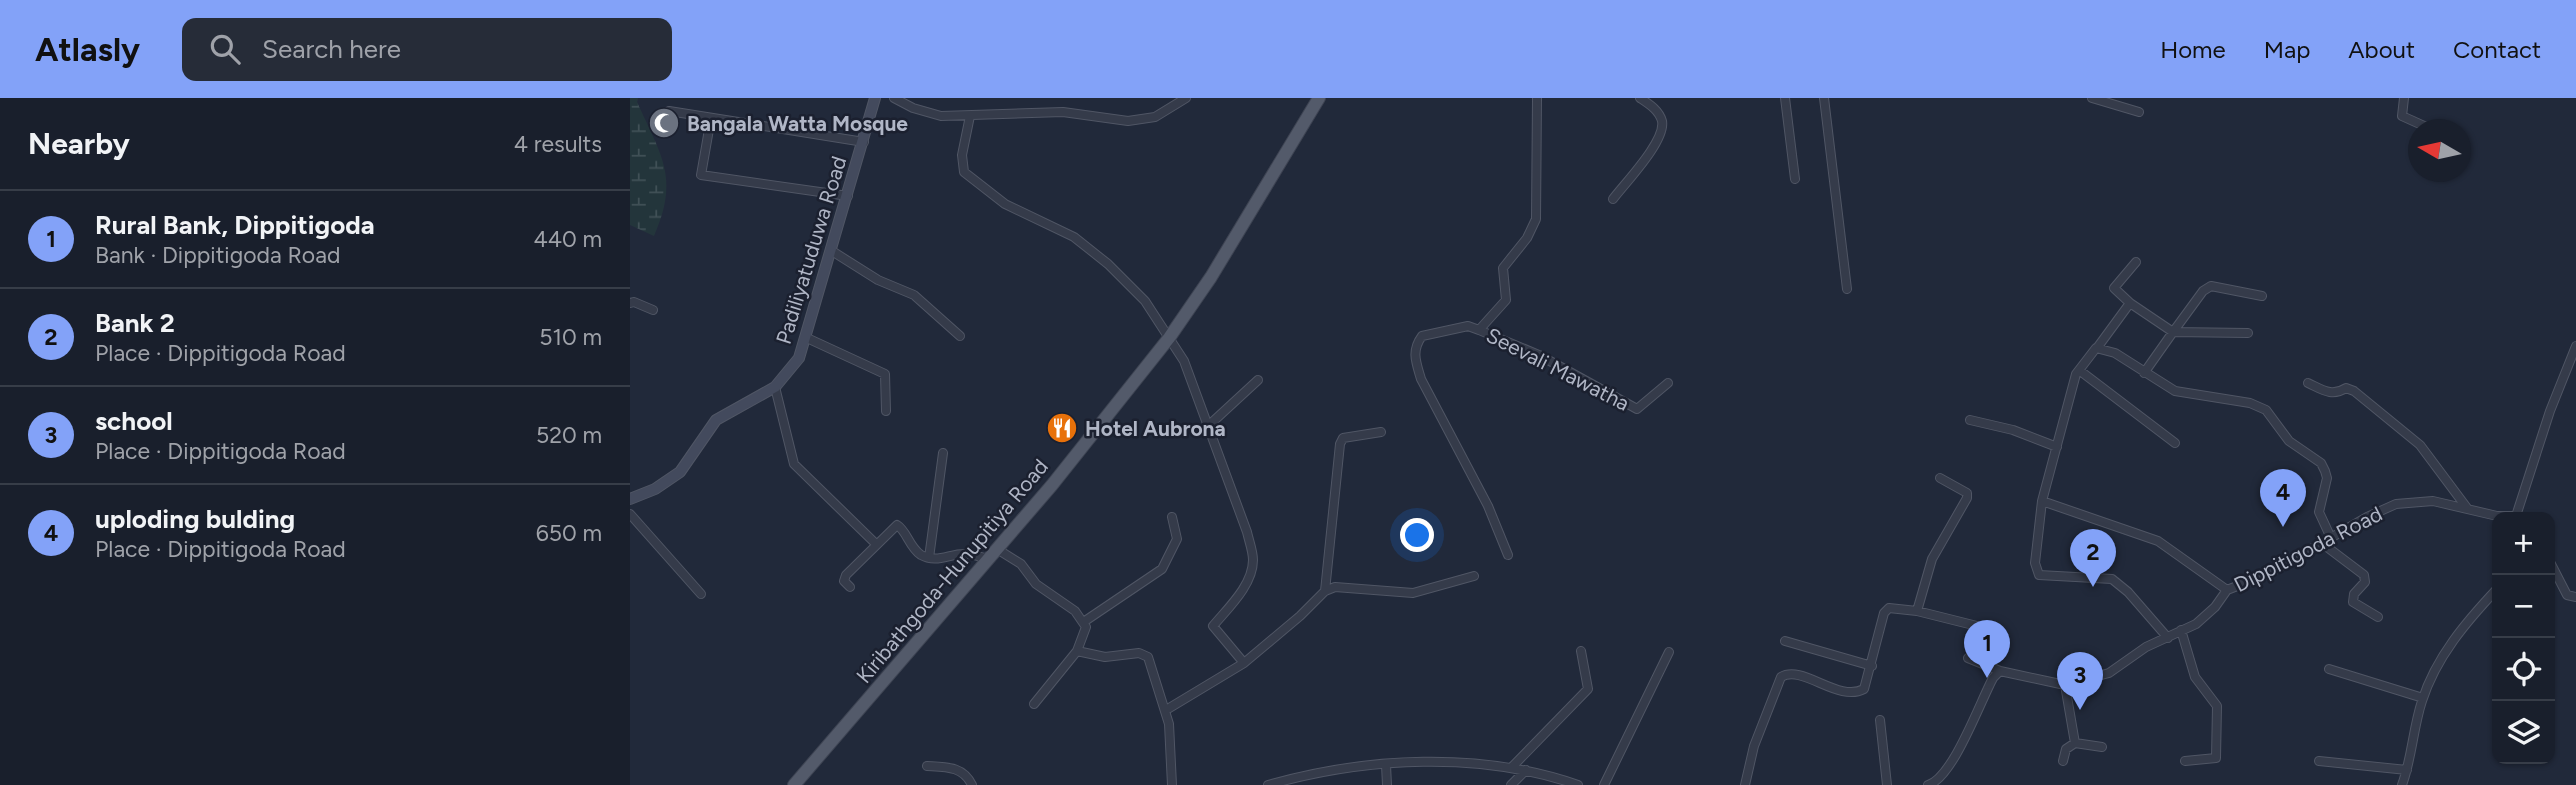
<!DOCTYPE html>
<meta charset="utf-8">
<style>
body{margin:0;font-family:Figtree,sans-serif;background:#262c38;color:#f1f3f6}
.controls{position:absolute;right:21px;bottom:21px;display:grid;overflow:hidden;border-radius:14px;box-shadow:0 2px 5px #0004}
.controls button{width:63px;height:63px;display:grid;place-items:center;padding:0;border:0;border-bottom:2px solid #373d48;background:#191f2c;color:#f1f3f6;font:35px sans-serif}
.compass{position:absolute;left:1778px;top:21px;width:63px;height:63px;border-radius:50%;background:#191f2c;box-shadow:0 2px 5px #0004;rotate:279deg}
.you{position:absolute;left:788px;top:438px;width:24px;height:24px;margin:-18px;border:5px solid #fff;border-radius:50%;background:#1a73e8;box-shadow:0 0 0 10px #1a73e833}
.badge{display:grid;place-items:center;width:46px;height:46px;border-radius:50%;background:#83a2f8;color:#111;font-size:23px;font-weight:700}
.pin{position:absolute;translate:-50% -58px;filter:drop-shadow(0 2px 4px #0008)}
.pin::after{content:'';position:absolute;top:37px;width:24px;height:21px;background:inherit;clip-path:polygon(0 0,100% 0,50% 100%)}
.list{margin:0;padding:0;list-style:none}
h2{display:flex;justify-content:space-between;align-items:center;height:91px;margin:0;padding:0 28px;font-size:30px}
h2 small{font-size:23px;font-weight:400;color:#9fa2a9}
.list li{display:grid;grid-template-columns:46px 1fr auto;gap:21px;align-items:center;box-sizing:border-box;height:98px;padding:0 28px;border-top:2px solid #373d48}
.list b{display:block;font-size:26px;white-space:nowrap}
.list p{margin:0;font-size:23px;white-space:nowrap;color:#9fa2a9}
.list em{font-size:23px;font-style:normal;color:#9fa2a9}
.icon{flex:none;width:38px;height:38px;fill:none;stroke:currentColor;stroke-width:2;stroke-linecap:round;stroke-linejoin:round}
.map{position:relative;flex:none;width:1946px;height:687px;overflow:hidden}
header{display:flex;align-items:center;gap:42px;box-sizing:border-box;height:98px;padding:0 35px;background:#83a2f8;color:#111}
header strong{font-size:33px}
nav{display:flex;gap:38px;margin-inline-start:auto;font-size:24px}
.search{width:490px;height:63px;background:#262c38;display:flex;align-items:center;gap:18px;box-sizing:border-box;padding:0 24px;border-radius:14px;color:#9fa2a9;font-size:26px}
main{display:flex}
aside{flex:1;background:#191f2c}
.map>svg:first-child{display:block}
.wetland{fill:url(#wetland-marsh)}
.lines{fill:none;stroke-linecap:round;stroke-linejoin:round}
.street-casing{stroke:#505665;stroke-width:10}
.secondary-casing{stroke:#505665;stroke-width:12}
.primary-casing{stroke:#3e4453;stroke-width:14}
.street{stroke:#353b4a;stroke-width:8}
.secondary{stroke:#434a5d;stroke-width:10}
.primary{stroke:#535a6a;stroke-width:12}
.labels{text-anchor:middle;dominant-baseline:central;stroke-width:5;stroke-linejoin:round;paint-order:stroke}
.poi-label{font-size:21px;font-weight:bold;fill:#b0b6c6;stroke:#1b202f;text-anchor:start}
.street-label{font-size:21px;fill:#b0b6c6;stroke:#1b202f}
</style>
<header>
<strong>Atlasly</strong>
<div class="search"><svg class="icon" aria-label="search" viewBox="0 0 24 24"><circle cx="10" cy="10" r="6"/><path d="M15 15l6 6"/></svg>Search here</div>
<nav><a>Home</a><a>Map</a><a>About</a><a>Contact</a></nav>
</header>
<main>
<aside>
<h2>Nearby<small>4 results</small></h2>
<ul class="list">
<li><span class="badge">1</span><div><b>Rural Bank, Dippitigoda</b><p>Bank · Dippitigoda Road</p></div><em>440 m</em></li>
<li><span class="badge">2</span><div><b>Bank 2</b><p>Place · Dippitigoda Road</p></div><em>510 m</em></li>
<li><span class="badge">3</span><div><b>school</b><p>Place · Dippitigoda Road</p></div><em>520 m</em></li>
<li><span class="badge">4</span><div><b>uploding bulding</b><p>Place · Dippitigoda Road</p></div><em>650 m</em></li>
</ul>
</aside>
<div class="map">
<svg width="1946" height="687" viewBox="0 0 1946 687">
<defs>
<pattern id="wetland-marsh" width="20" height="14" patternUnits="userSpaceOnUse" patternTransform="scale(1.75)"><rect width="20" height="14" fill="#23353b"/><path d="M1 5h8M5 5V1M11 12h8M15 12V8" fill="none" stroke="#405056"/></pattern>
</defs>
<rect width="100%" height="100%" fill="#21293a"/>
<!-- wetland -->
<path class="wetland" d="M0 0H8L7 4C31 57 50 80 24 138L0 127Z"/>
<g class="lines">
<!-- street casing -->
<g class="street-casing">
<path id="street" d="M264 0 283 10 311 18 433 14 498 23 525 19 556 0
M907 0 906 121 897 140 873 170 876 202 849 232 909 257 1007 311 1038 285
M1155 0 1165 81
M1194 0 1217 191
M1462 0 1509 14
M1774 0 1772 18 1803 32
M39 13 234 44
M340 18 332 57 334 74 375 106 444 139 478 166 515 203 554 263 617 434C619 443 623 453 623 462 623 487 598 510 583 528L614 565 536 612
M81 20 71 77 218 98
M983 101C995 85 1036 43 1032 23 1029 12 1019 6 1010 0
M202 153 248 182 284 197 330 238
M0 205 4 204 23 212
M1500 205 1484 190 1506 164
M849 232 838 228 792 238C781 253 786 264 791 281L858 408 878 457
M177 240 255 276 256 313
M1467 250 1500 205 1543 234 1573 193 1581 188 1632 198
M1449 272 1545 345
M1514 275 1543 234 1618 235
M1678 285C1693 292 1702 299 1716 290L1724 293 1790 347 1837 410
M145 289 164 366 246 446
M1340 322 1383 332 1427 349
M577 329 628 282
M1412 403 1405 465 1409 477 1482 481 1498 494 1538 540
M0 416 71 496
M1693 446 1734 477 1735 484 1724 496 1723 504 1748 519
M367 451 391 466 406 486 445 513 456 529 447 553 404 606
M299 460 313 355
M1920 464 1937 497 1946 499
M220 489 214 483 216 477 267 427C277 433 279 449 291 457 307 466 320 455 336 456 343 456 351 459 358 461
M1597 492 1528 443 1412 403 1446 276 1466 250 1485 255 1545 293 1620 305 1636 312 1659 343 1691 365 1695 373 1697 380 1689 414 1701 440
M695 493 710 346 713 340 751 334
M1287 513 1302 461 1337 400V395L1310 380
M455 523 532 471 547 441 542 419
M1551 532 1565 579 1587 608 1586 660 1555 663
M1155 543 1242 568
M447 553 475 559 509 555 518 559 539 626 542 687
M1338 560 1370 573
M614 565 670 518 695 493 705 489 783 495 844 478
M1699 571 1793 600
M1435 587 1445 645 1472 649
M1250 622 1257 687
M1433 663 1436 651 1445 645
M1689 663 1777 672
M756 667 757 687
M297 668C316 669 333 668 342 687
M882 669 958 591 951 553
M638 687C737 659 850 653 948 687
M881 687 896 672
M974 687 1039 554
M1115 687 1124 648 1151 579C1173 566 1208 605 1234 591L1254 515 1259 510 1287 513 1355 530 1361 535 1355 568
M1298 687C1323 680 1350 604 1363 580L1370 573 1435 587 1479 575 1516 549 1566 526 1585 509 1597 492 1638 476 1737 419 1766 406 1803 403 1867 418H1886L1920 313 1946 248
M1772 687C1782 660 1783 630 1792 603 1806 559 1836 524 1867 491"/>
</g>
<!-- secondary casing -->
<g class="secondary-casing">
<path id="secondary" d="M0 401 25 391 50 374 86 322 145 289 169 260 245 0"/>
</g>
<!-- primary casing -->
<g class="primary-casing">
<path id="primary" d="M164 687 422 387 539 240 581 179 689 0"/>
</g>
<!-- street -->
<use href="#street" class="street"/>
<!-- secondary -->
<use href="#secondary" class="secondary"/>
<!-- primary -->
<use href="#primary" class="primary"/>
</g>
<!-- icons -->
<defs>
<g id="mosque-disc" transform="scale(1.575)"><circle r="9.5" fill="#6b7280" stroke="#1b202f"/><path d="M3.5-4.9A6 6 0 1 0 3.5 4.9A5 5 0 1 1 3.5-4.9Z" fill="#fff"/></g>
<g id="restaurant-disc" transform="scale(1.575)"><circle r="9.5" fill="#e8710a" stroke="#1b202f"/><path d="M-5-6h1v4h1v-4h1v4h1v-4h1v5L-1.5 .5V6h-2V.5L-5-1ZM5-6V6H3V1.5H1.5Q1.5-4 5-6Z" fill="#fff"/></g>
</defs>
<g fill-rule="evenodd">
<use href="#mosque-disc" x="34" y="25"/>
<use href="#restaurant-disc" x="432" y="330"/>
</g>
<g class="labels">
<!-- poi labels -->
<g class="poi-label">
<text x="57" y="25">Bangala Watta Mosque</text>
<text x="455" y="330">Hotel Aubrona</text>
</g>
<!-- street labels -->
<g class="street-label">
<text transform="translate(181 152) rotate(-73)">Padiliyatuduwa Road</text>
<text transform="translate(928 271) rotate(27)">Seevali Mawatha</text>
<text transform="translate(1678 451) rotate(-27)">Dippitigoda Road</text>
<text transform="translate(322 473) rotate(-50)">Kiribathgoda-Hunupitiya Road</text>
</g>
</g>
</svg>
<div class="controls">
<button>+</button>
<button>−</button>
<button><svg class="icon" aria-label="locate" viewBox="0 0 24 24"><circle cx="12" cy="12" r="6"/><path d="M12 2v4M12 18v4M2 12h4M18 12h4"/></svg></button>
<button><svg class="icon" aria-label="layers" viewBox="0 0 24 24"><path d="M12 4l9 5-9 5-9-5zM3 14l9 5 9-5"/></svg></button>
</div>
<svg class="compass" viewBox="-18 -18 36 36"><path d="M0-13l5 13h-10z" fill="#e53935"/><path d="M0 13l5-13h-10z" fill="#9fa2a9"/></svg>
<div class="you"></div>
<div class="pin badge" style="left:1357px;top:580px">1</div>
<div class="pin badge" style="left:1463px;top:489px">2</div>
<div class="pin badge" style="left:1450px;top:612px">3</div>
<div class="pin badge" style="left:1653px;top:429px">4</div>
</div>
</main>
